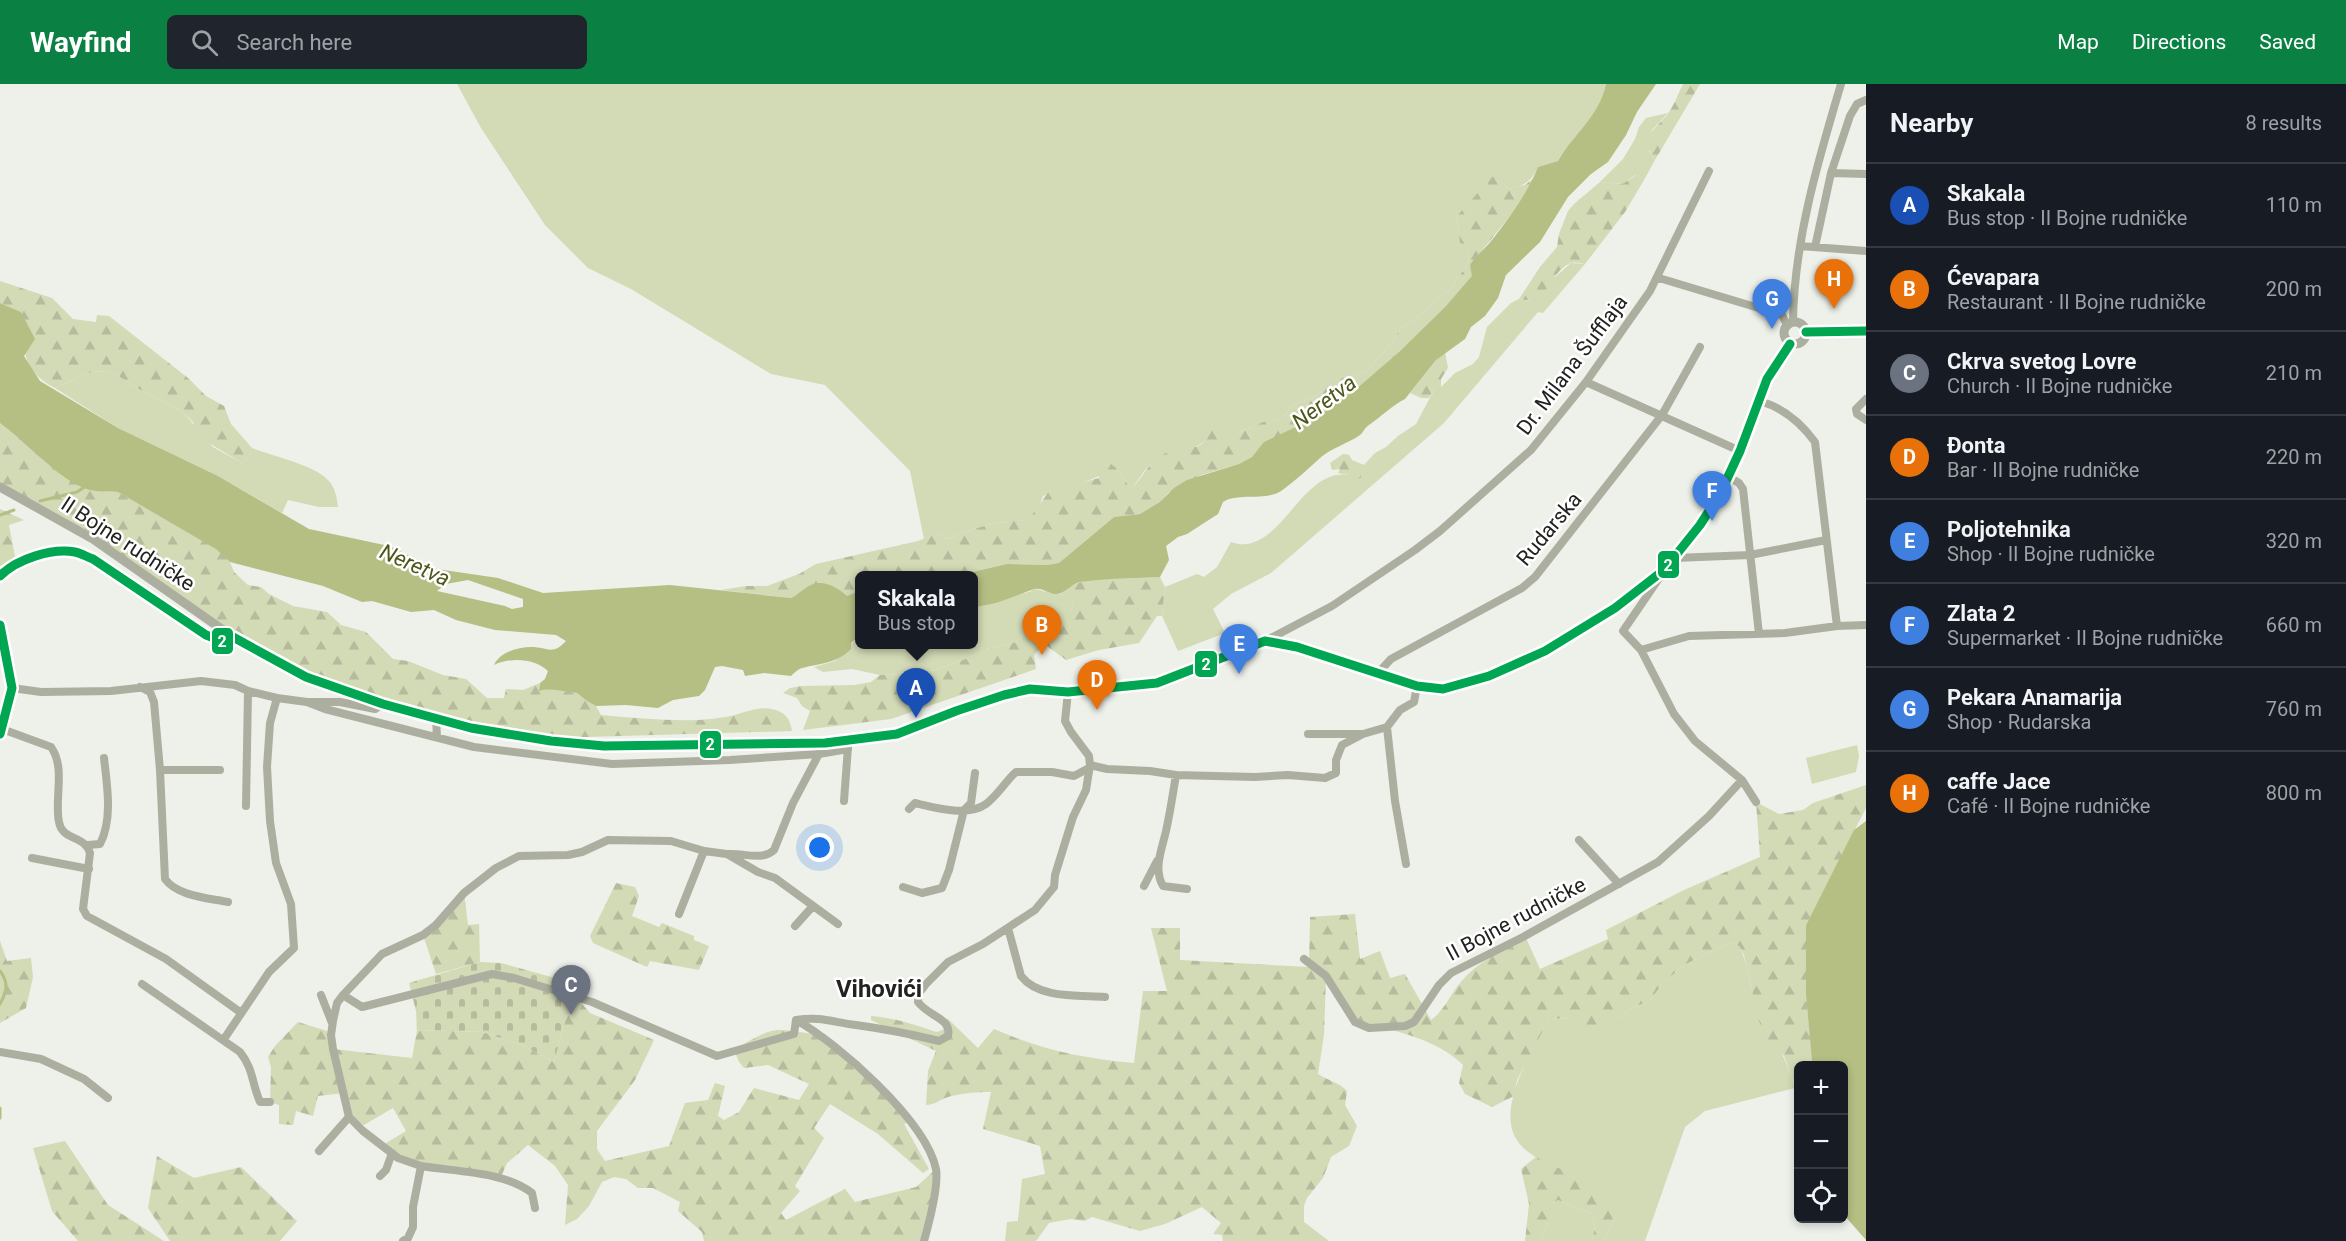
<!DOCTYPE html>
<meta charset="utf-8">
<style>
body{margin:0;font-family:Roboto,sans-serif;background:#20242c;color:#f1f3f6}
.controls{position:absolute;right:18px;bottom:18px;display:grid;overflow:hidden;border-radius:9px;box-shadow:0 3px 9px #0003}
.controls button{width:54px;height:54px;display:grid;place-items:center;padding:0;border:0;border-bottom:2px solid #363941;background:#171b24;color:#f1f3f6;font:30px sans-serif}
.you{position:absolute;left:820px;top:764px;width:21px;height:21px;margin:-15px;border:4px solid #fff;border-radius:50%;background:#1a73e8;box-shadow:0 0 0 9px #1a73e833}
.badge{display:grid;place-items:center;width:39px;height:39px;border-radius:50%;background:#0b8043;color:#fff;font-size:20px;font-weight:700}
.pin{position:absolute;translate:-50% -50px;filter:drop-shadow(0 2px 3px #0008)}
.pin::after{content:'';position:absolute;top:32px;width:21px;height:18px;background:inherit;clip-path:polygon(0 0,100% 0,50% 100%)}
.popup{position:absolute;left:855px;top:487px;width:123px;height:78px;box-sizing:border-box;display:grid;place-content:center;border-radius:9px;background:#171b24;filter:drop-shadow(0 2px 4px #0005);font-size:20px;white-space:nowrap;color:#9ea1a6}
.popup b{font-size:22px;color:#f1f3f6}
.popup::after{content:'';position:absolute;left:50%;top:100%;margin-left:-12px;border:12px solid transparent;border-top-color:#171b24}
.list{margin:0;padding:0;list-style:none}
h2{display:flex;justify-content:space-between;align-items:center;height:78px;margin:0;padding:0 24px;font-size:26px}
h2 small{font-size:20px;font-weight:400;color:#9ea1a6}
.list li{display:grid;grid-template-columns:39px 1fr auto;gap:18px;align-items:center;box-sizing:border-box;height:84px;padding:0 24px;border-top:2px solid #363941}
.list b{display:block;font-size:22px;white-space:nowrap}
.list p{margin:0;font-size:20px;white-space:nowrap;color:#9ea1a6}
.list em{font-size:20px;font-style:normal;color:#9ea1a6}
.icon{flex:none;width:33px;height:33px;fill:none;stroke:currentColor;stroke-width:2;stroke-linecap:round;stroke-linejoin:round}
.map{position:relative;flex:none;width:1866px;height:1157px;overflow:hidden}
header{display:flex;align-items:center;gap:36px;box-sizing:border-box;height:84px;padding:0 30px;background:#0b8043;color:#fff}
header strong{font-size:28px}
nav{display:flex;gap:33px;margin-inline-start:auto;font-size:21px}
.search{width:420px;height:54px;background:#20242c;display:flex;align-items:center;gap:15px;box-sizing:border-box;padding:0 21px;border-radius:9px;color:#9ea1a6;font-size:22px}
main{display:flex}
aside{flex:1;background:#171b24}
.map>svg:first-child{display:block}
.green{fill:#d3dab6}
.forest{fill:url(#forest-firs)}
.cemetery{fill:url(#cemetery-stones)}
.water{fill:#b5be83;fill-rule:evenodd}
.lines{fill:none;stroke-linecap:round;stroke-linejoin:round}
.stream{stroke:#b5be83;stroke-width:3}
.minor{stroke:#acaf9f;stroke-width:8}
.tertiary{stroke:#acaf9f;stroke-width:9}
.bus-1-casing{stroke:#fff;stroke-width:14}
.bus-1{stroke:#00a651;stroke-width:9}
.labels{text-anchor:middle;dominant-baseline:central;stroke-width:5;stroke-linejoin:round;paint-order:stroke}
.street-label{font-size:21px;fill:#222320;stroke:#fff}
.water-label{font-size:22px;font-style:italic;fill:#4e561a;stroke:#fff}
.quarter-label{font-size:24px;font-weight:bold;fill:#222320;stroke:#fff}
.line-badge{stroke:#fff;stroke-width:2}
.badge-label{font-size:16px;text-anchor:middle;font-weight:bold;fill:#fff}
</style>
<header>
<strong>Wayfind</strong>
<div class="search"><svg class="icon" aria-label="search" viewBox="0 0 24 24"><circle cx="10" cy="10" r="6"/><path d="M15 15l6 6"/></svg>Search here</div>
<nav><a>Map</a><a>Directions</a><a>Saved</a></nav>
</header>
<main>
<div class="map">
<svg width="1866" height="1157" viewBox="0 0 1866 1157">
<defs>
<pattern id="forest-firs" width="22" height="20" patternUnits="userSpaceOnUse" patternTransform="scale(1.5)"><rect width="22" height="20" fill="#d3dab6"/><path d="M5 1l3.5 6h-7zM16 11l3.5 6h-7z" fill="#b5bb9c"/></pattern>
<pattern id="cemetery-stones" width="16" height="16" patternUnits="userSpaceOnUse" patternTransform="scale(1.5)"><rect width="16" height="16" fill="#d3dab6"/><path d="M2 7V4a2 2 0 0 1 4 0v3zM10 15v-3a2 2 0 0 1 4 0v3z" fill="#b5bb9c"/></pattern>
</defs>
<rect width="100%" height="100%" fill="#eef0ea"/>
<!-- green -->
<path class="green" d="M457 0H1606C1599 34 1574 49 1558 77L1538 83C1532 97 1523 103 1508 105L1501 97 1457 132 1460 158 1465 159 1469 176 1465 184 1450 205 1413 237 1401 243 1393 257 1367 287 1336 296 1316 312 1290 322 1287 330 1274 338H1263L1238 349 1209 353C1194 370 1162 369 1149 382 1142 388 1138 398 1131 405L1116 384C1093 397 1068 402 1043 412L1038 426 1026 437C998 435 973 445 947 455L939 449 924 455 910 387 825 301 771 290 631 205 588 184 545 141 481 44Z
M1668 29 1652 46 1649 67 1655 76 1644 96 1635 91 1622 100 1600 98 1623 75 1635 55 1639 43 1646 34Z
M1571 179 1585 180 1543 229 1538 228 1444 339 1271 489 1231 510 1213 525 1225 549 1178 567 1162 532 1165 503 1197 490 1204 493 1217 483 1231 458C1280 476 1299 383 1349 391L1378 373 1375 369 1386 363 1398 352 1416 340 1441 293V303L1455 289 1473 280 1479 273 1487 243 1511 219 1519 215 1528 217Z
M110 287 139 305 183 328 213 363 242 379 248 374 252 364C272 372 314 381 328 396 335 403 337 414 338 423H319L288 416 282 429 218 392 118 344 55 304 91 288Z
M1034 505C1044 506 1053 512 1062 509L1067 517 1073 520 1071 526 1030 544 1016 558 986 565 976 571 936 586 922 588 908 586 899 590 880 591 852 585 823 588 814 583 835 577 859 552V560H973V524C987 518 1001 516 1016 511 1023 508 1028 510 1034 505Z
M1857 661 1859 672 1856 688 1812 700 1806 674Z
M1729 859 1739 862C1749 881 1748 898 1755 915 1768 946 1786 972 1795 1004L1705 1027 1685 1043 1645 1157H1603L1614 1138 1611 1130C1594 1116 1579 1100 1561 1088 1548 1078 1530 1073 1519 1059 1493 1027 1533 965 1549 935L1571 934 1598 947 1613 935 1621 932 1635 922 1649 918 1662 900 1684 881Z
M1558 1116 1592 1130 1595 1142 1592 1157H1541L1548 1138V1122Z"/>
<!-- forest -->
<path class="forest" d="M1683 0H1700L1655 76C1639 54 1653 47 1667 31 1674 22 1678 10 1683 0Z
M1636 91 1644 96 1625 128 1585 180C1581 179 1574 178 1571 179 1549 187 1549 223 1519 215L1540 183 1557 163 1559 150 1568 127 1574 120 1600 98 1622 100Z
M1492 93H1498L1508 105 1525 101 1534 94 1520 120 1470 181 1473 192 1446 222 1399 268 1356 305 1319 332 1258 366 1252 373 1239 380 1201 391 1168 409 1161 418 1140 430 1114 433 1059 479 1047 481 1007 480 972 488 929 491 859 492V507L847 512 812 501 802 509 791 514 721 506 746 502H767L799 490 816 480 918 457 939 449 947 455C973 445 998 435 1026 437 1038 426 1043 413 1054 402L1065 403 1099 394V382L1105 375 1116 384 1131 405C1143 394 1149 377 1164 370 1183 360 1205 372 1210 344L1238 349 1263 338H1274L1287 330 1290 322 1316 312 1336 296 1367 287 1393 257 1401 243 1413 237 1450 205 1465 184 1469 176 1465 160 1460 159 1457 132Z
M0 197 52 214 73 235 96 238 97 231 109 232 188 294 206 312 224 322 231 340 252 364 248 374 242 379 194 350V339L183 328 139 305 110 287 91 288 55 304C21 287 23 262 21 228L0 219Z
M1445 268 1448 284 1429 314H1421L1410 309 1436 276Z
M0 339 18 351 48 381 94 407 118 408 217 465 230 478 234 488 248 501 261 503 269 510 293 522 327 528 341 541 366 548 393 575 408 577 443 591 466 595 487 614H504L506 605 523 606 540 599 539 606C551 603 565 608 577 609L587 617 596 622 601 631C634 634 666 637 699 636 710 635 721 634 731 632 744 629 759 622 772 625 785 628 790 634 792 647L553 654 471 644 352 609 323 593H306L272 575 93 455 0 403Z
M1375 369 1379 373 1360 394 1354 398 1349 391 1338 389 1340 385 1332 386 1330 379 1343 370 1349 371 1352 376 1364 381Z
M0 425 24 436 9 441 15 473 0 485Z
M1160 493 1165 503 1162 532H1157L1139 559 1099 566 1066 576 1047 562 1041 563 1034 571 1036 585 891 635 803 646 810 627 802 622 797 614 783 609 790 604 801 602 854 601 871 598 880 591 899 590 908 586 922 588 936 586 976 571 986 565 1016 558 1030 544 1045 535 1071 526 1073 520 1067 517 1062 509C1081 488 1134 494 1160 493Z
M1866 701V724L1806 841V911L1813 981 1798 982V1010L1784 972 1765 952 1759 937 1744 871 1739 862 1729 859 1684 881 1662 900 1649 918 1635 922 1621 932 1613 935 1598 948 1571 934 1549 935 1517 996 1514 1012 1492 1023 1465 1010 1459 999 1463 981C1439 956 1390 944 1355 938L1326 893 1324 951 1318 990C1328 997 1339 998 1347 1007L1345 1021 1357 1042 1349 1062 1331 1073 1323 1094 1307 1114 1304 1122V1138L1329 1157H1223L1222 1151 1213 1150 1221 1139 1202 1123 1165 1140 1140 1147 1092 1133 1085 1137 1071 1135 1049 1139 1036 1157H1005L1007 1138 1018 1137 1022 1095 1045 1090 1040 1062 983 1045 991 1008C976 1008 960 1009 945 1014 938 1017 934 1021 926 1021L928 987 936 967 871 936V932C894 934 914 940 936 948 944 947 948 942 947 934L978 964 994 945C1042 966 1082 974 1134 979L1143 907H1167L1151 844H1180V876L1309 883 1310 833 1355 830 1360 875 1380 867 1390 894 1405 890 1431 936C1445 926 1449 912 1460 899 1477 878 1502 866 1526 854L1540 885 1608 855 1606 846 1684 806 1760 773 1756 718 1779 730 1803 726 1813 719Z
M616 799 635 803 639 812 632 832 659 843 662 839 694 852V856L709 862 699 886 650 877 647 883 593 859 590 852Z
M464 809 468 841 479 840 480 878 436 890 423 851Z
M0 857 7 877 31 874 33 893 26 924 0 939Z
M576 913 590 929 654 956 635 996 597 1047V1065L605 1077 669 1062 685 1019 708 1016 715 999 725 1002 718 1032 724 1036 739 1028 754 1004 799 1016 809 1000 768 981 744 984 739 978 734 965C747 959 763 947 777 946 793 945 808 951 825 950L912 1037 904 1040 929 1085 923 1089 878 1050 830 1020 814 1044 824 1054 795 1102 800 1107 781 1129 786 1136 845 1105 855 1118 916 1103 936 1085 927 1157H704L702 1148 678 1127 680 1118 653 1104H638L626 1095 614 1093 602 1098 589 1122 577 1135 565 1141 568 1101 555 1082 528 1061 507 1079 501 1093 421 1082 383 1061 406 1047 393 1024 364 1041 349 1033 343 1009 318 1012 313 1032 296 1027 293 1041 279 1040V1021L270 1018 271 983 268 973 275 962 298 938 327 947 331 964 333 965 412 974 417 946 483 948 521 961 554 978 568 926Z
M65 1057 108 1121 164 1157H78L52 1127 33 1064Z
M157 1072 194 1094 241 1083 297 1137 280 1157H170L148 1124Z
M1536 1073 1603 1106 1614 1138 1603 1157H1592L1595 1142 1592 1130 1558 1116 1548 1122V1138L1541 1157H1525L1529 1120 1521 1085Z"/>
<!-- cemetery -->
<path class="cemetery" d="M480 878 501 879 584 902 568 926 554 978 521 961 483 948 417 946 416 927 409 899Z"/>
<!-- water -->
<path class="water" d="M1606 0H1656L1637 28 1626 51 1608 78 1591 90 1568 113 1540 158 1506 191 1498 214 1485 232 1471 243 1465 255 1436 276 1405 315C1391 322 1381 333 1369 341 1365 343 1363 349 1360 351 1347 360 1331 364 1320 374 1308 385 1294 398 1281 407 1263 418 1240 408 1223 418L1218 430 1187 450 1178 453 1166 462 1169 476 1160 493C1133 494 1107 494 1080 498 1071 500 1063 511 1056 510 1049 510 1042 503 1034 505 1023 509 1011 514 999 518 989 521 983 521 973 524V492L929 491 972 488 1007 480 1047 481 1059 479 1114 433 1140 430 1160 418 1174 404 1187 396 1239 380 1252 373 1264 358 1319 332 1356 305 1399 268 1446 222 1472 192 1470 181C1476 171 1485 165 1492 156 1510 133 1527 110 1538 83L1558 77C1574 49 1599 33 1606 0Z
M0 219 21 228 35 255 24 272 40 297 118 344 218 392 309 445 389 462 437 485 498 494 543 509 670 501 791 514C798 511 804 504 811 501 824 495 838 504 847 512L859 507V552L851 559V565C836 580 821 579 802 584 798 585 794 589 791 592L764 589 745 592 743 586 722 582 715 583 705 606 699 612 673 616 658 624 626 621 596 622 587 617 577 609C564 608 551 603 539 607L540 599 545 595 548 587C535 574 510 573 494 581 500 568 518 563 531 563 548 563 552 572 566 557L556 551 495 546 456 536 434 526 411 528 372 517 362 518 323 502 230 478 216 465 118 408C110 407 102 408 95 407 64 403 26 357 0 339ZM468 496 523 515V523L512 525 505 522 437 507 446 500Z
M1866 737V1156L1844 1131V982L1813 981 1812 976 1806 911V841L1854 746Z"/>
<g class="lines">
<!-- stream -->
<path class="stream" d="M40 417 77 408 86 402
M0 431 14 426
M0 887C9 899 7 907 0 920
M0 1024V1034"/>
<!-- minor -->
<path class="minor" d="M1831 89 1866 90
M1800 162 1866 167
M1815 163 1831 89 1850 32 1857 20 1866 16
M1659 194 1782 231 1787 241
M1793 238C1794 157 1818 77 1841 0
M1586 298 1740 367
M1866 315 1856 325 1857 330 1866 336
M1759 317C1782 323 1801 339 1815 358L1837 542
M1729 393 1739 399 1743 405 1759 550
M1675 474 1750 471 1826 456
M1662 490 1623 547 1641 566 1674 630 1695 657 1742 696 1756 718
M0 492C12 476 56 465 75 468 81 469 87 473 93 475L206 551 222 557 233 553
M0 541 12 604 0 650
M1265 557 1332 522 1415 466 1440 447 1531 366 1586 298 1650 207 1709 87
M1641 566 1689 552 1785 549 1837 542 1866 541
M1378 589 1391 575 1522 504 1535 493 1662 331 1700 263
M140 603 150 608 154 618 160 686 165 795C177 812 208 814 228 818
M12 604 41 608 111 607 201 597 235 601 248 607 277 614 307 618H340L375 625 383 620
M307 618 325 625 474 663 612 680 730 676 819 670 848 665
M436 634 437 653
M1387 643 1395 717 1406 780
M2 645 51 663C66 684 54 715 59 738 62 757 85 751 90 769L83 825 87 832 166 875 240 928
M1308 650H1361
M1090 681 1107 685 1150 687 1176 691 1255 693 1288 691 1325 694 1336 689V676L1342 661 1363 650 1387 643 1400 626 1414 618 1417 602
M160 686H220
M1176 691C1173 709 1170 729 1166 747 1162 765 1153 785 1163 802L1187 805
M844 717 848 663
M246 722 248 607
M909 725 915 719C936 724 968 733 986 720 998 711 1005 698 1016 688H1052L1074 692 1089 684
M1579 756 1619 800
M88 761 100 760C113 735 107 701 104 674
M729 770C744 769 763 777 774 766L793 719 820 668
M32 774 89 785
M1144 802 1157 777
M903 803 922 809 942 804 949 786 964 726 971 719 975 689
M679 830 704 767
M795 842 813 822
M1008 844 1021 892C1039 915 1078 911 1105 913
M1304 875 1326 892 1355 938 1369 944 1405 942 1414 938 1439 901 1451 889 1523 853 1658 778 1709 732 1742 696
M142 900 240 968C254 986 251 997 260 1018H270
M321 911 332 939
M343 911 362 923 492 890 514 894 592 918 717 972 794 950 796 936
M224 955 269 888 294 864 291 820 276 779 270 737 267 683 270 639 277 614
M0 968 41 975 84 995 108 1014
M319 1067 349 1033
M421 1082C457 1088 503 1087 532 1109L535 1124
M380 1092 386 1086 392 1069
M403 1157 408 1154 413 1143V1123L421 1082 398 1074 363 1047 349 1033 333 965 331 951 333 937 337 919 343 911 382 870 423 851 436 841 464 809 496 784 519 772 568 771 582 768 608 756 671 757 704 767 727 770 758 788 775 794 838 840
M924 1157C929 1139 939 1103 936 1085 926 1037 838 959 796 936 821 932 832 938 856 941 885 945 911 950 939 957L948 952C952 934 929 933 918 918L919 909 926 900 948 878 983 860 1035 826 1054 803 1055 791 1073 733 1086 706 1090 681 1089 672 1071 648 1065 637 1068 608"/>
<!-- tertiary -->
<path class="tertiary" d="M1784 249a11 11 0 1 1 22 0a11 11 0 1 1-22 0Z
M1806 248 1866 247
M0 403 93 455 233 553 272 575 306 593 383 620 471 644 551 657 604 662 662 663 825 659 897 650 956 627 1004 611 1030 605 1068 608 1157 599 1265 557 1297 563 1417 602 1443 605 1489 592 1545 567 1586 543 1640 506 1664 486 1700 441 1720 410 1740 367 1767 295 1790 260"/>
<!-- bus-1 casing -->
<g class="bus-1-casing">
<path id="bus-1" d="M1806 248 1866 247
M0 492C17 475 51 464 75 468 81 469 87 473 93 475L206 551 222 557 233 553 306 593 383 620 471 644 551 657 604 662 825 659 897 650 956 627 1004 611 1030 605 1068 608 1157 599 1265 557 1297 563 1417 602 1443 605 1489 592 1545 567 1615 524 1664 486 1700 441 1720 410 1740 367 1767 295 1790 260
M0 541 12 604 0 650"/>
</g>
<!-- bus-1 -->
<use href="#bus-1" class="bus-1"/>
</g>
<g class="labels">
<!-- street labels -->
<g class="street-label">
<text transform="translate(1572 281) rotate(-53)">Dr. Milana Šufflaja</text>
<text transform="translate(1549 445) rotate(-50)">Rudarska</text>
<text transform="translate(128 460) rotate(33)">II Bojne rudničke</text>
<text transform="translate(1516 835) rotate(-28)">II Bojne rudničke</text>
</g>
<!-- water labels -->
<g class="water-label">
<text transform="translate(1324 318) rotate(-37)">Neretva</text>
<text transform="translate(415 481) rotate(24)">Neretva</text>
</g>
<!-- quarter labels -->
<g class="quarter-label">
<text x="879" y="905">Vihovići</text>
</g>
</g>
<g class="line-badge">
<rect x="1657" y="466" width="23" height="29" rx="6" fill="#00a651"/>
<rect x="211" y="543" width="23" height="28" rx="6" fill="#00a651"/>
<rect x="1194" y="566" width="24" height="28" rx="6" fill="#00a651"/>
<rect x="699" y="646" width="23" height="29" rx="6" fill="#00a651"/>
</g>
<g class="badge-label">
<text x="1668" y="487">2</text>
<text x="222" y="563">2</text>
<text x="1206" y="586">2</text>
<text x="710" y="666">2</text>
</g>
</svg>
<div class="controls">
<button>+</button>
<button>−</button>
<button><svg class="icon" aria-label="locate" viewBox="0 0 24 24"><circle cx="12" cy="12" r="6"/><path d="M12 2v4M12 18v4M2 12h4M18 12h4"/></svg></button>
</div>
<div class="you"></div>
<div class="pin badge" style="left:916px;top:634px;background:#1a4fb4">A</div>
<div class="popup"><b>Skakala</b>Bus stop</div>
<div class="pin badge" style="left:1042px;top:571px;background:#e8710a">B</div>
<div class="pin badge" style="left:571px;top:931px;background:#6b7280">C</div>
<div class="pin badge" style="left:1097px;top:626px;background:#e8710a">D</div>
<div class="pin badge" style="left:1239px;top:590px;background:#3f7fe0">E</div>
<div class="pin badge" style="left:1712px;top:437px;background:#3f7fe0">F</div>
<div class="pin badge" style="left:1772px;top:245px;background:#3f7fe0">G</div>
<div class="pin badge" style="left:1834px;top:225px;background:#e8710a">H</div>
</div>
<aside>
<h2>Nearby<small>8 results</small></h2>
<ul class="list">
<li><span class="badge" style="background:#1a4fb4">A</span><div><b>Skakala</b><p>Bus stop · II Bojne rudničke</p></div><em>110 m</em></li>
<li><span class="badge" style="background:#e8710a">B</span><div><b>Ćevapara</b><p>Restaurant · II Bojne rudničke</p></div><em>200 m</em></li>
<li><span class="badge" style="background:#6b7280">C</span><div><b>Ckrva svetog Lovre</b><p>Church · II Bojne rudničke</p></div><em>210 m</em></li>
<li><span class="badge" style="background:#e8710a">D</span><div><b>Đonta</b><p>Bar · II Bojne rudničke</p></div><em>220 m</em></li>
<li><span class="badge" style="background:#3f7fe0">E</span><div><b>Poljotehnika</b><p>Shop · II Bojne rudničke</p></div><em>320 m</em></li>
<li><span class="badge" style="background:#3f7fe0">F</span><div><b>Zlata 2</b><p>Supermarket · II Bojne rudničke</p></div><em>660 m</em></li>
<li><span class="badge" style="background:#3f7fe0">G</span><div><b>Pekara Anamarija</b><p>Shop · Rudarska</p></div><em>760 m</em></li>
<li><span class="badge" style="background:#e8710a">H</span><div><b>caffe Jace</b><p>Café · II Bojne rudničke</p></div><em>800 m</em></li>
</ul>
</aside>
</main>
